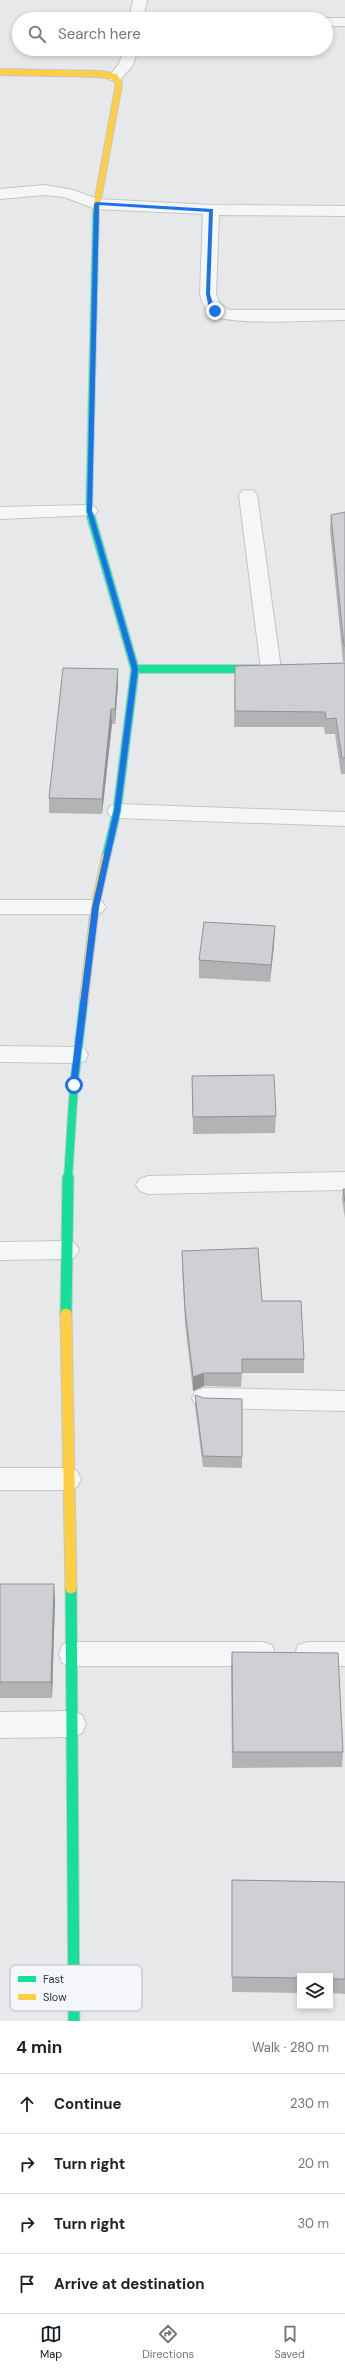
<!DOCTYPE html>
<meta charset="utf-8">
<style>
body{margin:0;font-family:"DM Sans",sans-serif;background:#f6f6f6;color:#202124}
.controls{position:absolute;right:12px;bottom:12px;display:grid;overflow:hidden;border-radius:0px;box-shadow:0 2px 6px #0003}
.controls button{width:36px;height:36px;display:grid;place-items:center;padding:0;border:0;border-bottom:1px solid #e0e0e0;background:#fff;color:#202124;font:20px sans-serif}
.stop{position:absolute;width:12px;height:12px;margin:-9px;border:3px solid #1a73e8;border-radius:50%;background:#fff}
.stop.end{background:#1a73e8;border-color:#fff;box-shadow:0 1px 4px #0008}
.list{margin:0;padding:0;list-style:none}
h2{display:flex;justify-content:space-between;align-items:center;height:52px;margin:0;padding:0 16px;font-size:17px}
h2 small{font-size:13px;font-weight:400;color:#757577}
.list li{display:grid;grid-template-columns:26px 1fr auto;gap:12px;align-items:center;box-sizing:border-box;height:60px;padding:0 16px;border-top:1px solid #e0e0e0}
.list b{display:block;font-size:15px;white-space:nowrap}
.list em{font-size:13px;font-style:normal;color:#757577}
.icon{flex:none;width:22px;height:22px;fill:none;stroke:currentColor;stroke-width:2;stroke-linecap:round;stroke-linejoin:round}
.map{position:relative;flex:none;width:345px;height:2021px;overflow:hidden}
.search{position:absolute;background:#fff;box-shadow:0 2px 6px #0003;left:12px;right:12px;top:12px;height:44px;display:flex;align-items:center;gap:10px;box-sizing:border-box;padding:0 14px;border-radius:22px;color:#757577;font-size:15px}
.sheet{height:292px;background:#fff}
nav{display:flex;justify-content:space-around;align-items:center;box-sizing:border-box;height:56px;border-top:1px solid #e0e0e0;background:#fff;font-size:11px;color:#757577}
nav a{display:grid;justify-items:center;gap:2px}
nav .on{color:#111827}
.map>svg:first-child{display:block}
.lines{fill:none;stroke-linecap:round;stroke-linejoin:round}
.street-casing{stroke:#c4c6c8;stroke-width:2}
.fast-far2-casing{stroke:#c4c6c8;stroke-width:8}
.fast-far1-casing{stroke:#c4c6c8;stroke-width:10}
.fast-casing{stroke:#c4c6c8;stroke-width:13}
.slow-far2-casing{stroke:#c4c6c8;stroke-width:8}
.slow-far1-casing{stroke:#c4c6c8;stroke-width:10}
.slow-casing{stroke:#c4c6c8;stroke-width:13}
.street{fill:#f5f6f7;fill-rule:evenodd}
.fast-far2{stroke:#16e098;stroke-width:6}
.fast-far1{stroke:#16e098;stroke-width:8}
.fast{stroke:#16e098;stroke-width:11}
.slow-far2{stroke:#ffcf43;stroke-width:6}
.slow-far1{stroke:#ffcf43;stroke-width:8}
.slow{stroke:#ffcf43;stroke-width:11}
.wall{fill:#b1b3b5}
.shaded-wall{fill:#909294}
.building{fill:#ced0d3;stroke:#909294}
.route{fill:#1a73e8}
.key{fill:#f4f6f9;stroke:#b8bcc3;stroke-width:1}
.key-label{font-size:11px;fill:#2b3445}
</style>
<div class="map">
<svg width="345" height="2021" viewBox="0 0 345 2021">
<rect width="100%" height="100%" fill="#e6e8ea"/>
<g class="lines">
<!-- street casing -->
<g class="street-casing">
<path id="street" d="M133 0H147L143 19H129Z
M326 18H345V26H326V19H321Z
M124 49H138L133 65 120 80H110L108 77 119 64Z
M45 185 73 190 98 199 211 205 345 206V216L219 215 216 294 220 304 229 310H345V320C318 320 232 326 212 315 205 310 202 302 200 294L203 214 96 209 64 197 45 195 0 199V189Z
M248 490 254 491 257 495 281 669 278 673 271 675 264 673 261 669 239 495 242 491Z
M89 505 95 507 98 511 95 515 0 519V507Z
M117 804 345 812V826L117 818 110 816 107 811 110 806Z
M0 900H95L102 902 106 907 102 912 95 914H0Z
M0 1046 77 1047 85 1049 88 1055 85 1061 77 1063 0 1062Z
M345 1172V1190L148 1194 140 1191 136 1185 140 1179 148 1176Z
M67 1241 75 1243 79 1250 75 1257 67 1259 0 1260V1242Z
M204 1388 345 1391V1411L204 1408 195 1405 192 1398 195 1391Z
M0 1468H68L77 1471 81 1479 77 1487 68 1490H0Z
M72 1642H262L272 1645 275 1654 272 1663 262 1666H72L62 1663 59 1654 62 1645Z
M308 1642H345V1666H308L298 1663 295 1654 298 1645Z
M72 1711 82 1715 86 1724 82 1733 72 1737 0 1738V1712Z"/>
</g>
<!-- fast-far2 casing -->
<g class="fast-far2-casing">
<path id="fast-far2" d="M91 518 89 511 96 210"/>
</g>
<!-- fast-far1 casing -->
<g class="fast-far1-casing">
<path id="fast-far1" d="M91 517 135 669
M106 857 117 811 135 669H266
M68 1179 74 1085 84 999"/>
</g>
<!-- fast casing -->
<g class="fast-casing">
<path id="fast" d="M66 1314 68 1178
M71 1588 74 2021"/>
</g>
<!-- slow-far2 casing -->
<g class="slow-far2-casing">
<path id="slow-far2" d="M0 72 101 74 115 77 119 84 96 210"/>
</g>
<!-- slow-far1 casing -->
<g class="slow-far1-casing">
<path id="slow-far1" d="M84 999 95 907 106 857"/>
</g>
<!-- slow casing -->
<g class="slow-casing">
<path id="slow" d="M66 1314 71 1588"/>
</g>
<!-- street -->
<use href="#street" class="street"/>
<!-- fast-far2 -->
<use href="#fast-far2" class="fast-far2"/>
<!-- fast-far1 -->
<use href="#fast-far1" class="fast-far1"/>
<!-- fast -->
<use href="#fast" class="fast"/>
<!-- slow-far2 -->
<use href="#slow-far2" class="slow-far2"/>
<!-- slow-far1 -->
<use href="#slow-far1" class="slow-far1"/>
<!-- slow -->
<use href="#slow" class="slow"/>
</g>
<!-- wall -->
<path class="wall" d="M345 512V662H343L330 530 331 515Z
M345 663V774H341L335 734H325L324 727H234L235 666Z
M118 669V684L115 724H112L102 814 49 813V798Z
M274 944 270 982 199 978V960Z
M192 1076 276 1116 275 1133 193 1134Z
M343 1189H345V1218L342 1200Z
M182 1251 262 1301 304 1359V1373H242L241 1387 204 1386 193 1391 185 1323 182 1265Z
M195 1395 242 1457V1468L203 1467 195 1407Z
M0 1584 55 1600 52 1698H0Z
M232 1652 343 1752 342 1767 232 1768 231 1668Z
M232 1880 345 1882V1994L330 1993V1976H300V1993L232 1992Z"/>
<!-- shaded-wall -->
<path class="shaded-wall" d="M118 669V684L115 724V709Z
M111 709 112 724 102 814V799Z
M275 926 274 944 270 982 271 965Z
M204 1373V1386L193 1391V1377Z
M54 1584 55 1600 52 1698 51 1682Z"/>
<!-- building -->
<path class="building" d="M345 512V646H344L331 515Z
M345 663V758H342L336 718 326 719 325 712 235 711V666Z
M63 668 118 669 115 709H111L102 799 49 798Z
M204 922 275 926 271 965 199 960Z
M274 1075 276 1116 193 1117 192 1076Z
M343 1189H345V1202Z
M258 1248 262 1301H301L304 1359H242V1373H204L193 1377 185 1309 182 1251Z
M195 1395 204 1398 242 1399V1457L203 1456Z
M0 1584H54L51 1682H0Z
M232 1652 338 1653 343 1752H233Z
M232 1880 345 1882V1979H330V1976H300V1978L232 1977Z"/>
<!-- route -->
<path class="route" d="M96 202 213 209 210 294 213 304 218 311 213 312 208 304 206 294 209 212 99 205 92 511 138 669 120 811 99 907 77 1085 74 1087 70 1085 92 907 114 811 132 669 87 511 94 204Z"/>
<!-- legend -->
<rect x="10" y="1965" width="132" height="46" rx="6" class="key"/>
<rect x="18" y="1976" width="18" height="6" fill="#16e098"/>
<rect x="18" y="1994" width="18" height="6" fill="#ffcf43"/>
<g class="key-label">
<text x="43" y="1983">Fast</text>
<text x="43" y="2001">Slow</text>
</g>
</svg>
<div class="controls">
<button><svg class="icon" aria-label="layers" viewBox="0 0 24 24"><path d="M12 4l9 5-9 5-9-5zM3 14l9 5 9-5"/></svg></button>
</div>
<div class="stop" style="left:74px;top:1085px"></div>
<div class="stop end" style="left:215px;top:311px"></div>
<div class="search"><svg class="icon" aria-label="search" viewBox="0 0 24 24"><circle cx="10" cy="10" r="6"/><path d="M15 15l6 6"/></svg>Search here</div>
</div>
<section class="sheet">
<h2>4 min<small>Walk · 280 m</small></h2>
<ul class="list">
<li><svg class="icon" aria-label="ahead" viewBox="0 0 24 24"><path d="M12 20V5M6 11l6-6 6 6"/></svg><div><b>Continue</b></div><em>230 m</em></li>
<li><svg class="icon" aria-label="right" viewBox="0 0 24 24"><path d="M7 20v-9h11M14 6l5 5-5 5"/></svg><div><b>Turn right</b></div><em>20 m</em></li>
<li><svg class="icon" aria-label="right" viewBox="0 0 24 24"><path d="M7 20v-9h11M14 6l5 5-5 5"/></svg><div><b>Turn right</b></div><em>30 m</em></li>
<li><svg class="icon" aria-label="arrive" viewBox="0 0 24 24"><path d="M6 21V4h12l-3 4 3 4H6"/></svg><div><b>Arrive at destination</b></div></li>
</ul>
</section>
<nav>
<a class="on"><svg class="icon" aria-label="map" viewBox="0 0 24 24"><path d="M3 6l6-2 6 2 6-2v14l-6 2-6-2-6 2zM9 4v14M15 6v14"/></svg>Map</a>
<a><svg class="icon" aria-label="directions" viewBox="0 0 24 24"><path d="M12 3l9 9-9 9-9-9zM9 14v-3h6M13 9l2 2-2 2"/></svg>Directions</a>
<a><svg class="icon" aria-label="saved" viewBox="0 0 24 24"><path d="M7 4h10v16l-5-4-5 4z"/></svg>Saved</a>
</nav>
